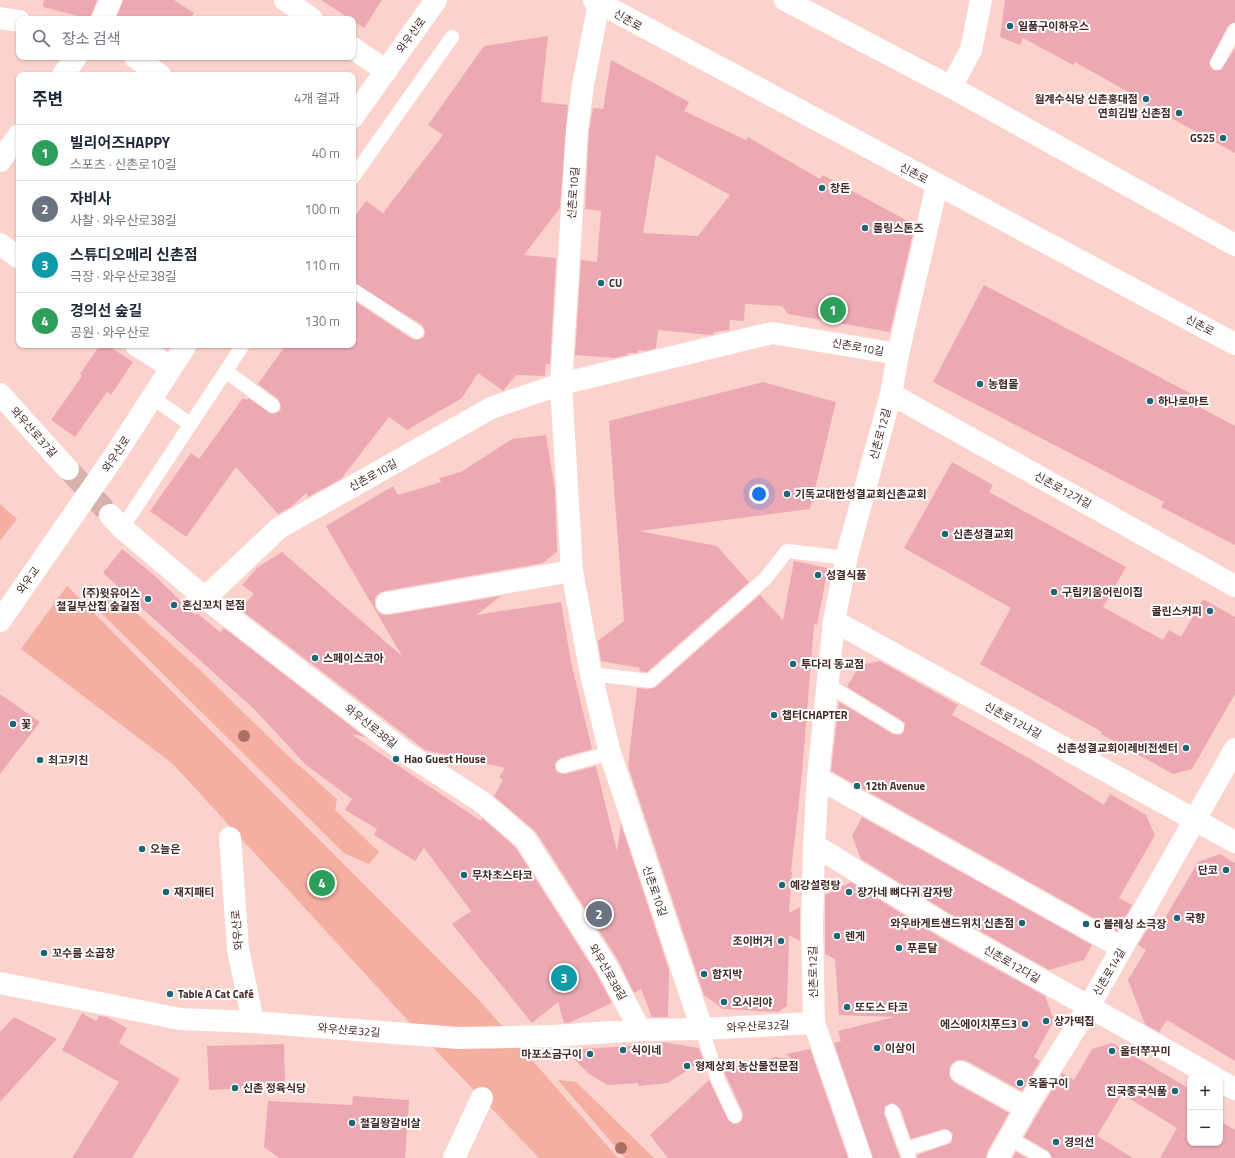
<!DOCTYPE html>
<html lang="ko">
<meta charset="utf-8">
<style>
body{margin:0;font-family:"Titillium Web","Noto Sans KR",sans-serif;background:#f2f2f3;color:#1f2937}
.controls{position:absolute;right:12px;bottom:12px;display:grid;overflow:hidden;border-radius:8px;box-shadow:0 1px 3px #0004}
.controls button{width:36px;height:36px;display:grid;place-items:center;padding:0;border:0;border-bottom:1px solid #e0e1e3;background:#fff;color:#1f2937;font:20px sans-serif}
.you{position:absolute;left:759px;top:494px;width:14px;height:14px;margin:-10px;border:3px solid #fff;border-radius:50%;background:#1a73e8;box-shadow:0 0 0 6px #1a73e833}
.badge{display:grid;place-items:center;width:26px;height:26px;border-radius:50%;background:#1c6772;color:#fff;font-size:13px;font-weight:700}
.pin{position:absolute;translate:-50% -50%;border:2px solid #fff;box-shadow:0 1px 4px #0006}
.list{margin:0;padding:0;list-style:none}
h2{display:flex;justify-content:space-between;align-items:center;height:52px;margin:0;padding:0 16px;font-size:17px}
h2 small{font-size:13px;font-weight:400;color:#747a83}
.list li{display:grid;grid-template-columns:26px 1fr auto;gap:12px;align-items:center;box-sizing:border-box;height:56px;padding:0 16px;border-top:1px solid #e0e1e3}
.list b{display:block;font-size:15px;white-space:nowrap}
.list p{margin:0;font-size:13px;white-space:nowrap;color:#747a83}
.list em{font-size:13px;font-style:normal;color:#747a83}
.icon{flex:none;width:22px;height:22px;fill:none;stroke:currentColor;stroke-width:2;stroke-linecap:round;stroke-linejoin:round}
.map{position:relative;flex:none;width:1235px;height:1158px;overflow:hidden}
.search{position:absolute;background:#fff;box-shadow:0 1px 3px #0004;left:16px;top:16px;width:340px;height:44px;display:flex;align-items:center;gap:10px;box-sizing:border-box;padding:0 14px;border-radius:8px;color:#747a83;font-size:15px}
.panel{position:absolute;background:#fff;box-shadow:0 1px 3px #0004;left:16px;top:72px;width:340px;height:276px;border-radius:8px}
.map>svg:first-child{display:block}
.green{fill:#f4aea2}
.building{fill:#eca9b3;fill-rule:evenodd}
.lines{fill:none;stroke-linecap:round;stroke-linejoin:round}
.minor-tunnel{stroke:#d7b1ab;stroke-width:22;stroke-dasharray:22 11;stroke-linecap:butt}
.service{stroke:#fff;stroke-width:14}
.minor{stroke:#fff;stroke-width:22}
.tertiary{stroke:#fff;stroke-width:22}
.primary{stroke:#fff;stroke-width:22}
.tree{fill:#ac6d65}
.poi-dot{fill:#1c6772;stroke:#fff;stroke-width:1.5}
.labels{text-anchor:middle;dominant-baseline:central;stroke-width:4;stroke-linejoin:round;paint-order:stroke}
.street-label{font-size:11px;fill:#432a26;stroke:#fff}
.poi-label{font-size:11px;font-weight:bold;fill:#432a26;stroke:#fff;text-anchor:start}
</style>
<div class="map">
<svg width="1235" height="1158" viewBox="0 0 1235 1158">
<rect width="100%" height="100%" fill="#fcd3cc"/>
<!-- green -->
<path class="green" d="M0 504 17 519 0 541Z
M91 585 115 604 122 600 200 670 287 755 337 799 335 810 379 852 369 864 344 853 81 593Z
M67 586 481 1002 618 1158H539L422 1036 173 764 21 649Z
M558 1080 576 1082 654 1158H625Z"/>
<!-- building -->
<path class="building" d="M44 0H97L90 19 43 7Z
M123 0H174L194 13 190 19H116Z
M321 0H382L364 28Z
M1005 0H1235V22L1228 26 1209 63 1213 70H1221L1235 48V153L1136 99 1137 97 1075 62 1073 65 1023 38 1020 45 1000 37Z
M548 36 541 102 568 105 560 208 524 255 556 258 550 364H546L545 376 516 375 503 391 478 373 462 398 407 430 389 417 341 479 308 497 306 493 291 507 278 514 236 467 186 537 150 511 191 453 199 459 243 398 247 400 248 398 272 414 280 411 281 407 278 399 258 384 286 345H353V300L412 339 417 340 424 337 425 332 422 325 353 282V219L366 201 383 213 443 135 428 125 484 46Z
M611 60 689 102 684 111 746 140 748 137 820 179 823 175 915 225 890 332 788 314 782 306 745 304 744 321 730 320 729 330 714 332V334L710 335 658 330 656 348 646 351 638 350V353H628V355L614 358 575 355 581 260 597 262 601 211 585 209 589 131 593 108 603 109ZM656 155 730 195 698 236 643 233Z
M984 285 1190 393 1186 400 1235 426V545L1161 507 1164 502 933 382Z
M100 345H107L133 362 111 395 107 392 75 437 51 420 82 376 80 374Z
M763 382 836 402 810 509 639 531 717 546 749 582 647 672 639 671 640 668 601 661 598 641 624 621 609 421Z
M546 435 555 491 557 552 543 563 385 591 379 593 375 598V606L377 611 382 615H389L501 596 476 615 561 602 571 662 592 749 560 758 555 764V768L557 772 565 774 596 766 617 852 621 824 669 970 668 1017H652L641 989 634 993 618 960 536 832 494 796 503 780 499 777 505 768 425 750 240 609 254 594 242 585 258 567 282 552 402 656 326 526 393 486 398 495 441 482 439 478 461 472 512 439Z
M952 462 993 485 989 492 1126 567 1103 607 1163 640 1169 630 1181 637 1203 599 1235 617V694L1192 769 1173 774 1101 734 1102 732 980 664 1011 608 904 548Z
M122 549 154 575 195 615 197 613 220 632 224 628 365 737 351 734 481 821 482 818 515 847 596 973 612 1003 571 1022 564 1023 558 1002 532 1023 452 924 471 911 424 848 415 861 374 835 377 829 345 810 352 799 306 765 255 710 103 573Z
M794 561 828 568 817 625 814 624 802 774 791 872H792L789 913 800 907V941L789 935 787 1006 778 1012 723 1009 704 995 628 766 637 688 649 689 656 687 760 595 783 620Z
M880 661 958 705 952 715 1034 761 1104 805 1110 794 1146 815 1155 835 1119 898 1132 905 1117 931 831 771 839 702 893 734 901 735 904 731 905 723 901 720 847 687 860 665Z
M0 694 40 722 0 774Z
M862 817 1092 945 1084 960 1049 970 957 918 861 859 852 836Z
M1220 854 1235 863V1061L1167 1020 1159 1032 1145 1024 1128 980 1146 950 1138 945 1154 918 1162 923 1198 862Z
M851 882 944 940 1045 996 1054 1020 1034 1057 1040 1061 1022 1091 967 1061 960 1060 955 1061 950 1066 949 1073 950 1078 955 1083 1009 1113 987 1152 986 1158H917V1155L951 1143 953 1134 947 1129H943L911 1139 900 1108 893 1103 885 1106 884 1114 900 1158H873L834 1043 841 1041 838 1031 894 1017 839 1015 835 959 825 954V895Z
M82 1013 96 1021 99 1016 107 1017 127 1028 119 1043 180 1079 132 1158H72L119 1082 62 1050Z
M14 1017 57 1039 0 1102V1032Z
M662 1042 699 1048 703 1060 668 1083 639 1086 638 1083 608 1085 589 1074 565 1050 663 1044Z
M1112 1043 1190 1089V1143H1220V1121L1235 1130V1158H1160L1177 1128 1122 1094 1097 1136 1133 1158H1052L1048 1151 1024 1137 1062 1073 1074 1080 1092 1049Z
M284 1044 285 1086 209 1090 207 1046Z
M810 1049 848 1158H668L650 1135 709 1080 728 1120 734 1124 739 1123 742 1120 743 1113 723 1069 776 1057 792 1059 786 1054Z
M353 1096 409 1100 405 1158H279L264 1147 268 1101 352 1105Z
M1016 1152 1027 1158H1012Z"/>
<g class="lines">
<!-- minor-tunnel -->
<path class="minor-tunnel" d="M68 469 110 515"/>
<!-- service -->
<path class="service" d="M1217 63 1235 30
M353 177 452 37
M353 290 417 332
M227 372 273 406
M153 398 190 424
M122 528 243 345
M591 674 650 681 765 579 787 551 847 558
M826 684 897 727
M563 766 610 753
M702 1029 718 1080 735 1116
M892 1111 909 1158
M1009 1138 1044 1158
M906 1149 945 1137"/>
<!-- minor -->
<path class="minor" d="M285 0 312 19
M599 3 583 85 577 130 561 384 572 571 591 674 610 753 702 1029
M0 18 19 21
M102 19 111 0
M353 48 386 71
M135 57 160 75
M63 75 76 57
M951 87 971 50 981 0
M0 161 19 135
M0 244 19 258
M136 345 171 367
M0 394 63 464 68 469
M891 394 1235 586
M110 515 122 528 205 598 406 753 482 802 525 839 607 967 640 1030
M205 598 279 528 491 408 561 384 772 333 898 354
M387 603 572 571
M834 621 1235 842
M818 778 1122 948
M230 838 238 949 253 1022
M814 845 951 929 1214 1077
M0 983 180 1019 253 1022 458 1038 553 1036 640 1030 702 1029 814 1023
M961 1072 1026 1108
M1220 1081 1235 1089
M454 1158 482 1098
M861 1158 814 1023 812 927 814 845 818 778 834 621 848 551 891 394 898 354 937 185
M998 1158 1026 1108 1088 1008 1235 749"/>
<!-- tertiary -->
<path class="tertiary" d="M353 117 436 0
M0 621 115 455 186 345"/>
<!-- primary -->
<path class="primary" d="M594 0 1235 344
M785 0 951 87 1235 245"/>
</g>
<!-- trees -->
<g class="tree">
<circle cx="244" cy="736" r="6"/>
<circle cx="621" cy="1148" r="6"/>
</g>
<!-- markers -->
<g class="poi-dot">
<circle cx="1010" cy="26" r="4"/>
<circle cx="1146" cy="99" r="4"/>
<circle cx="1179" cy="113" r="4"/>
<circle cx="1223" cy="138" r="4"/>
<circle cx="822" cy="188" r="4"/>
<circle cx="865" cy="228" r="4"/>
<circle cx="601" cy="283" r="4"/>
<circle cx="980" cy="384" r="4"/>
<circle cx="1150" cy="401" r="4"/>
<circle cx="787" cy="494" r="4"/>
<circle cx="945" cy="534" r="4"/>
<circle cx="818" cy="575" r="4"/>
<circle cx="1054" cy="592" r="4"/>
<circle cx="148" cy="599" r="4"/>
<circle cx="174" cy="605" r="4"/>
<circle cx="1210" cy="611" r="4"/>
<circle cx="315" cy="658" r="4"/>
<circle cx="793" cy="664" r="4"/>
<circle cx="774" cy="715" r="4"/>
<circle cx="13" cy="724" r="4"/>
<circle cx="1186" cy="748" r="4"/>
<circle cx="396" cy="759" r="4"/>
<circle cx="40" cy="760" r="4"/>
<circle cx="857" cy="786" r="4"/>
<circle cx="142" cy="849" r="4"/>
<circle cx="1226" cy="870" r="4"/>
<circle cx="464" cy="875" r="4"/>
<circle cx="782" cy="885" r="4"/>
<circle cx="166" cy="892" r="4"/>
<circle cx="849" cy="892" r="4"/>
<circle cx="1177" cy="918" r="4"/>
<circle cx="1022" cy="923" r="4"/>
<circle cx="1086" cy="924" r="4"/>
<circle cx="837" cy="936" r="4"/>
<circle cx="781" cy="941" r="4"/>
<circle cx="899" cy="948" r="4"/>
<circle cx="44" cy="953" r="4"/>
<circle cx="704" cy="974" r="4"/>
<circle cx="170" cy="994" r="4"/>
<circle cx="724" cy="1002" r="4"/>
<circle cx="847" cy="1007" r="4"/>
<circle cx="1046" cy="1021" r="4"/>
<circle cx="1025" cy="1024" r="4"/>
<circle cx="877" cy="1048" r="4"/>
<circle cx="623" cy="1050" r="4"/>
<circle cx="1112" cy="1051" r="4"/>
<circle cx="590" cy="1054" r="4"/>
<circle cx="687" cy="1066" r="4"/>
<circle cx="1020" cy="1083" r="4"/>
<circle cx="235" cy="1088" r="4"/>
<circle cx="1175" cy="1091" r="4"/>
<circle cx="352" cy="1123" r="4"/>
<circle cx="1056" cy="1142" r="4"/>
</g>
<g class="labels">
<!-- street labels -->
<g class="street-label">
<text transform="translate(628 20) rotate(30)">신촌로</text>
<text transform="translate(411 35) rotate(-54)">와우산로</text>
<text transform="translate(914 173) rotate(28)">신촌로</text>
<text transform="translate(573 193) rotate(-86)">신촌로10길</text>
<text transform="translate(1200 325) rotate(28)">신촌로</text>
<text transform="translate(858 347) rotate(10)">신촌로10길</text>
<text transform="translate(34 432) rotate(48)">와우산로37길</text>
<text transform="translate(880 434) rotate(-75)">신촌로12길</text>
<text transform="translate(116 454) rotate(-56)">와우산로</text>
<text transform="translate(373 475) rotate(-29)">신촌로10길</text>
<text transform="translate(1063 490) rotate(29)">신촌로12가길</text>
<text transform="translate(28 580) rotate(-55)">와우교</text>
<text transform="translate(1013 720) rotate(29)">신촌로12나길</text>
<text transform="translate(371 726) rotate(38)">와우산로38길</text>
<text transform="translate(655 891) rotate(71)">신촌로10길</text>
<text transform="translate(237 930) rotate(-95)">와우산로</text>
<text transform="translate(1012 964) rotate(30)">신촌로12다길</text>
<text transform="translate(608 972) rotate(60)">와우산로38길</text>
<text transform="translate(813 972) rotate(-91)">신촌로12길</text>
<text transform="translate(1109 972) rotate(-60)">신촌로14길</text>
<text transform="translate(758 1026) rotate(-3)">와우산로32길</text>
<text transform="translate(349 1030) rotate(5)">와우산로32길</text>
</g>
<!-- poi labels -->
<g class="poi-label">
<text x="1018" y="26">일품구이하우스</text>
<text x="1138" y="99" text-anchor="end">월계수식당 신촌홍대점</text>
<text x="1171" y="113" text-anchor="end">연희김밥 신촌점</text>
<text x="1215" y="138" text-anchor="end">GS25</text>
<text x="830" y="188">창돈</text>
<text x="873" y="228">롤링스톤즈</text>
<text x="609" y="283">CU</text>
<text x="988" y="384">농협몰</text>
<text x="1158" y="401">하나로마트</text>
<text x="795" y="494">기독교대한성결교회신촌교회</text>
<text x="953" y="534">신촌성결교회</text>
<text x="826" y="575">성결식품</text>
<text x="1062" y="592">구립키움어린이집</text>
<text x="140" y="593" text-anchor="end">(주)윗유어스<tspan x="140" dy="13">철길부산집 숲길점</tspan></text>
<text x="182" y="605">혼신꼬치 본점</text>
<text x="1202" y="611" text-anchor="end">콜린스커피</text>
<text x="323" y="658">스페이스코아</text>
<text x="801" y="664">투다리 동교점</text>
<text x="782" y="715">챕터CHAPTER</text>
<text x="21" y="724">꽃</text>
<text x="1178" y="748" text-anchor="end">신촌성결교회이레비전센터</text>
<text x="404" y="759">Hao Guest House</text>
<text x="48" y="760">최고키친</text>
<text x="865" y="786">12th Avenue</text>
<text x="150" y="849">오늘은</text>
<text x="1218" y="870" text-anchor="end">단코</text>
<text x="472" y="875">무차초스타코</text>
<text x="790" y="885">예강설렁탕</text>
<text x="174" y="892">재지패티</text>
<text x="857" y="892">장가네 뼈다귀 감자탕</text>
<text x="1185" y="918">국향</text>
<text x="1014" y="923" text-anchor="end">와우바게트샌드위치 신촌점</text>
<text x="1094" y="924">G 블레싱 소극장</text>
<text x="845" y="936">렌게</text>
<text x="773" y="941" text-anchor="end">조이버거</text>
<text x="907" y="948">푸른달</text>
<text x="52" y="953">꼬수룸 소곱창</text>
<text x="712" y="974">함지박</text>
<text x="178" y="994">Table A Cat Café</text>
<text x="732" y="1002">오시리야</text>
<text x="855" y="1007">또도스 타코</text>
<text x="1054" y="1021">상가떡집</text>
<text x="1017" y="1024" text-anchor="end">에스에이치푸드3</text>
<text x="885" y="1048">이삼이</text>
<text x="631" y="1050">식이네</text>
<text x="1120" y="1051">올터쭈꾸미</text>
<text x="582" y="1054" text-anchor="end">마포소금구이</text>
<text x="695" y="1066">형제상회 농산물전문점</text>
<text x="1028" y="1083">옥돌구이</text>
<text x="243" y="1088">신촌 정육식당</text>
<text x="1167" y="1091" text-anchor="end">진국중국식품</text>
<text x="360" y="1123">철길왕갈비살</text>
<text x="1064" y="1142">경의선</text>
</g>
</g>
</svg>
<div class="controls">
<button>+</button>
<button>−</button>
</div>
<div class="you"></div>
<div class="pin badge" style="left:833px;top:310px;background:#2e9e5b">1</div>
<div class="pin badge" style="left:599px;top:914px;background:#6b7280">2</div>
<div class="pin badge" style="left:564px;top:978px;background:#0f9aa8">3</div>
<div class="pin badge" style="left:322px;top:883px;background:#2e9e5b">4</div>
<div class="search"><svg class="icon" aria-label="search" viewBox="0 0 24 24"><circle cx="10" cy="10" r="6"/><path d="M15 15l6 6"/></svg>장소 검색</div>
<section class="panel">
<h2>주변<small>4개 결과</small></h2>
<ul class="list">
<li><span class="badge" style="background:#2e9e5b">1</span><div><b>빌리어즈HAPPY</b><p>스포츠 · 신촌로10길</p></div><em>40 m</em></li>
<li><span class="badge" style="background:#6b7280">2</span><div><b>자비사</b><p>사찰 · 와우산로38길</p></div><em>100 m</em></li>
<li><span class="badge" style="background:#0f9aa8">3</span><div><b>스튜디오메리 신촌점</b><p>극장 · 와우산로38길</p></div><em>110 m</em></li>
<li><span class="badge" style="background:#2e9e5b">4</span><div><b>경의선 숲길</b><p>공원 · 와우산로</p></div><em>130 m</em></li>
</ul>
</section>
</div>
